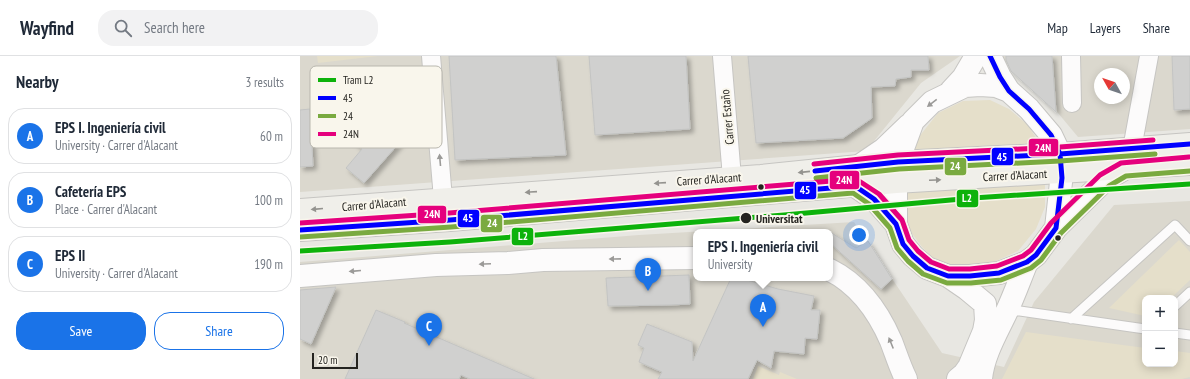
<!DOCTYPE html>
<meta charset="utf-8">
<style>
body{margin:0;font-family:"PT Sans Narrow",sans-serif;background:#f2f2f3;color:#1f2937}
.controls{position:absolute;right:12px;bottom:12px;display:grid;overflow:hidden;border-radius:8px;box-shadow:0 2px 10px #0003}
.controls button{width:36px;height:36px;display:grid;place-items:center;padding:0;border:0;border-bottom:1px solid #e0e1e3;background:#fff;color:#1f2937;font:20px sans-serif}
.compass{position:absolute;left:794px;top:12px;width:36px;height:36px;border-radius:50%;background:#fff;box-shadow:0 2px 10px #0003;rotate:310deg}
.scale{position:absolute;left:12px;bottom:10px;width:46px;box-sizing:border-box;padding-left:4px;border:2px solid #24231f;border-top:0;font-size:11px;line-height:14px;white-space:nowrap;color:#24231f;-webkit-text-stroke:3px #f9f6ec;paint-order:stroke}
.you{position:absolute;left:559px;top:179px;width:14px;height:14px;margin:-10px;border:3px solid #fff;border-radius:50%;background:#1a73e8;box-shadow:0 0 0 6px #1a73e833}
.badge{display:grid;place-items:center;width:26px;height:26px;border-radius:50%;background:#1a73e8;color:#fff;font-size:13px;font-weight:700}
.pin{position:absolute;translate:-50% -33px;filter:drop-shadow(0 1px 2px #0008)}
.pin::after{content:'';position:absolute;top:21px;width:14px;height:12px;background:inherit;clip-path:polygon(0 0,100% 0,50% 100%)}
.popup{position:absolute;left:393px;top:173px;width:140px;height:52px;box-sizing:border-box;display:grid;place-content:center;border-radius:8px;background:#fff;filter:drop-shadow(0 1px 3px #0005);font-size:13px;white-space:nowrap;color:#747a83}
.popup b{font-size:15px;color:#1f2937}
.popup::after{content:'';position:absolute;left:50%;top:100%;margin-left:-8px;border:8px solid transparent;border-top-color:#fff}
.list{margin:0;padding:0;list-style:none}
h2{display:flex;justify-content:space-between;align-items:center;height:52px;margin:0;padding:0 16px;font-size:17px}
h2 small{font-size:13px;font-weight:400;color:#747a83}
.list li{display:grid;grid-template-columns:26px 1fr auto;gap:12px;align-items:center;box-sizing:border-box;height:56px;margin:0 8px 8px;padding:0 8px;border:1px solid #e0e1e3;border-radius:16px}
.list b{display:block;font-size:15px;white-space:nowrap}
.list p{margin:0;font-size:13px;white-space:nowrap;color:#747a83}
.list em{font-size:13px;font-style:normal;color:#747a83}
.actions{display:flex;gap:8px;padding:12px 16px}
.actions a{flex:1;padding:9px 0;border:1px solid #1a73e8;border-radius:16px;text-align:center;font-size:14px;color:#1a73e8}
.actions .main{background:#1a73e8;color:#fff}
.icon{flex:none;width:22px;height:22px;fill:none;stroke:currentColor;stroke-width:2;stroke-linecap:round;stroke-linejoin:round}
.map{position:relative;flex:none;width:890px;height:323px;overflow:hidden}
header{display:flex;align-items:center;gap:24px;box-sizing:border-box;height:56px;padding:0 20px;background:#fff;border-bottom:1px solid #e0e1e3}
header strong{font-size:19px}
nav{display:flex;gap:22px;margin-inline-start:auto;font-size:14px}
.search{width:280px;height:36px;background:#f2f2f3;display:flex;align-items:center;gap:10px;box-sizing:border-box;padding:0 14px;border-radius:16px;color:#747a83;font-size:15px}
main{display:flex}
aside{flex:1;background:#fff}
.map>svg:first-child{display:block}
.built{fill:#dbd8ce;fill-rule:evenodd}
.green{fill:#e5dfca}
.building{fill:#d0d0cf;stroke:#c3c4c3;filter:url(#shadow)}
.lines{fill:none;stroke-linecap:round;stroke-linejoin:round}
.service-casing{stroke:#c6c5c2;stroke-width:11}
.minor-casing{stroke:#c6c5c2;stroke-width:20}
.tertiary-casing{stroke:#c6c5c2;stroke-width:24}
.secondary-casing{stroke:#c6c5c2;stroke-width:24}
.service{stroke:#fcfbfb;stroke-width:9}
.minor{stroke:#fcfbfb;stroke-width:18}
.tertiary{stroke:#fcfbfb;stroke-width:22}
.secondary{stroke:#f0efea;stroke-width:22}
.bus-1-casing{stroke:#f9f6ec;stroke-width:8}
.bus-2-casing{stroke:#f9f6ec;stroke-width:8}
.bus-3-casing{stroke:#f9f6ec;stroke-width:8}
.bus-1{stroke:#00f;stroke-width:5}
.bus-2{stroke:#7aaa40;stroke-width:5}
.bus-3{stroke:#e5007d;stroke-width:5}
.tram-1-casing{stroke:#f9f6ec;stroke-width:8}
.tram-1{stroke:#0db20b;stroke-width:5}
.oneway{fill:#9b9a98}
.oneway2{fill:#94938f}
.bus-dot{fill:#24231f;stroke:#f9f6ec;stroke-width:1.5}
.labels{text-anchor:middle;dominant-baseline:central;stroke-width:4;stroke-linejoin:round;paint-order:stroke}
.street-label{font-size:12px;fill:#24231f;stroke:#f9f6ec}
.stop-label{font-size:12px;font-weight:bold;fill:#24231f;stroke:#f9f6ec;text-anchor:start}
.key{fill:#f9f6ec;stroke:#b9b7ae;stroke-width:1}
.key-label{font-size:11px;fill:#24231f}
.line-badge{stroke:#f9f6ec;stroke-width:1.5}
.badge-label{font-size:11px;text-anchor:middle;font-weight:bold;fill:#fff}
</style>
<header>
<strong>Wayfind</strong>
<div class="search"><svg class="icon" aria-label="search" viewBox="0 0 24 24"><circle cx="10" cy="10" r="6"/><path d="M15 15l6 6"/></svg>Search here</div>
<nav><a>Map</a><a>Layers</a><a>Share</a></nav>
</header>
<main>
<aside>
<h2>Nearby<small>3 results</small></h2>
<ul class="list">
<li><span class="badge">A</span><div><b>EPS I. Ingeniería civil</b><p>University · Carrer d'Alacant</p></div><em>60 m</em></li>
<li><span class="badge">B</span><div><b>Cafetería EPS</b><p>Place · Carrer d'Alacant</p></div><em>100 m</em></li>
<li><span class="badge">C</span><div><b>EPS II</b><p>University · Carrer d'Alacant</p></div><em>190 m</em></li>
</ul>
<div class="actions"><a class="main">Save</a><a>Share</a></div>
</aside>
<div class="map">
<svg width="890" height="323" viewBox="0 0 890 323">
<defs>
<filter id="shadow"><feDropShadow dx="3.5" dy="3.5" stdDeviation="2" flood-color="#0004"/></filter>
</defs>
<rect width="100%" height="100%" fill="#e8e7e2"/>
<!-- built -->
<path class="built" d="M0 0H660L621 27 566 95 0 136Z
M663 0H890V73L778 81 753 51 703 4ZM800 18H824V42H800Z
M890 145V323H0V206L339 179 554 166 642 297 704 311 734 246 814 149ZM396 176H530V222H396ZM845 242H875V308H845Z"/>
<!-- green -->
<path class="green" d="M17 0H78L18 7Z
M690 44 709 53 728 69 741 90 608 99 618 82 638 57 663 45Z
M745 126V151L736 173 718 195 694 206 664 213 635 204 622 191 610 175 605 155 606 137Z
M879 184 890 196V224L871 242H845V260L809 252Z
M726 276 845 292V308H875V295L890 297V321L882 323H702Z
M458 310 479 319 480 316 497 323H453Z"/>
<!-- building -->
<path class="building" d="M149 0H256L266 99 155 104Z
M289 0H386L390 73 295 79Z
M448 0H628L629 14H611V21L596 23 595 30 571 31 572 62 543 82 456 87Z
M706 0H752L756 56 711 15 706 4Z
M872 0H890V53L874 54Z
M51 39 86 69 91 63 108 77 64 127 46 112 62 93 29 64Z
M10 53 13 110 0 111V54Z
M530 176 556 192 568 185 592 223 581 233 530 187Z
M389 219 390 248 370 249 308 250 306 222Z
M431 222H440L478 233 514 240 511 254H520L517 283 505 282 504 298 474 295 471 312 457 304 448 323H358L362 316 339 306 344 292 338 289 347 268 392 286 393 305Z
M36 231 11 288 0 283V234Z
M76 254 105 266 104 267 234 323H170L161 319 159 323H45Z"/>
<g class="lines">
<!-- service casing -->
<g class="service-casing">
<path id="service" d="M875 250 890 236
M708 255H720L845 273
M771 263 875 169 890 185
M875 277 890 279"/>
</g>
<!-- minor casing -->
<g class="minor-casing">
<path id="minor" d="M131 0 143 143
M422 0 432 122
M771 0 772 47
M832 93 849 0"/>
</g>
<!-- tertiary casing -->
<g class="tertiary-casing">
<path id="tertiary" d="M690 0 700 21 709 35
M651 35 663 22 676 0
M559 110 584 93 609 69
M555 130 574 143 596 168 603 188 613 200 627 212 648 220H670L699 217 727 206 736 199 756 172 805 124 824 113
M596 168V126L598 106 613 65 632 46 665 30 680 29 696 30 709 35 729 53 751 79 760 98 762 117 756 172
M530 214C560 229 578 255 591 285 596 298 600 311 606 323
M0 220 136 209 208 207 243 204 396 202
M648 220 667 233 685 248 686 264 684 275 669 311 664 318 658 323
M681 323C683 300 696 278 706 257 714 240 720 223 727 206"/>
</g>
<!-- secondary casing -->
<g class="secondary-casing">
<path id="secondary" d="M0 154 461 120 598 106 760 98 890 88
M0 174 150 164 596 126 890 108"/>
</g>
<!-- service -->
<use href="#service" class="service"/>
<!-- minor -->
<use href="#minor" class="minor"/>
<!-- tertiary -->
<use href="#tertiary" class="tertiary"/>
<!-- secondary -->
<use href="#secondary" class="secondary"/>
<!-- bus-1 casing -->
<g class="bus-1-casing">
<path id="bus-1" d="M515 115 598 106 760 98 890 88
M0 174 150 164 555 130 574 143 596 168 603 188 613 200 627 212 648 220H670L699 217 727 206 736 199 756 172 762 122 760 98 751 79 729 53 709 35 700 21 690 0"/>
</g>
<!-- bus-2 casing -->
<g class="bus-2-casing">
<path id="bus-2" d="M516 122 599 113 760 105 855 98
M0 181 151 171 553 137 569 148 590 172 597 192 608 205 623 218 647 227H671L701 224 731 212 741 204 761 177 809 130 826 120 890 115"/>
</g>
<!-- bus-3 casing -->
<g class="bus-3-casing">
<path id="bus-3" d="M514 108 598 99 760 91 853 84
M0 167 149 157 556 123 579 138 602 164 609 184 618 195 631 206 649 213H670L697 210 723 200 731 194 751 167 800 119 821 107 889 101"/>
</g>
<!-- bus-1 -->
<use href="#bus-1" class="bus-1"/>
<!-- bus-2 -->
<use href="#bus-2" class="bus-2"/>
<!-- bus-3 -->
<use href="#bus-3" class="bus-3"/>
<!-- tram-1 casing -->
<g class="tram-1-casing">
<path id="tram-1" d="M0 195 150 186 484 159 673 142 890 128"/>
</g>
<!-- tram-1 -->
<use href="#tram-1" class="tram-1"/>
</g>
<!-- one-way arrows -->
<defs><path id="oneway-solid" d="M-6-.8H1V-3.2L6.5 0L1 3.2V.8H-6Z"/></defs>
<g class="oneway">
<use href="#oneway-solid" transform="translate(632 47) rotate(142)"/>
<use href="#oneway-solid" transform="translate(140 104) rotate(-95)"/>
<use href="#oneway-solid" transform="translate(315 203) rotate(179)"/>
<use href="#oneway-solid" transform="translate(185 208) rotate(178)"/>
<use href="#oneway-solid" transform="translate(55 215) rotate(175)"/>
<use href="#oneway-solid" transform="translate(591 287) rotate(-112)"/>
</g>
<g class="oneway2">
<use href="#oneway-solid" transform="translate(504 116) rotate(174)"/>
<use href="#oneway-solid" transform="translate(635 124) rotate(-3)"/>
<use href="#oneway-solid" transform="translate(360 127) rotate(176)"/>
<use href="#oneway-solid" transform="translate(231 136) rotate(176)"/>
<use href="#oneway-solid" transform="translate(17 153) rotate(175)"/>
</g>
<!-- markers -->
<g class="bus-dot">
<circle cx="461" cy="131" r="3.5"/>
<circle cx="446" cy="162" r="6"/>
<circle cx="758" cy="182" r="3.5"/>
</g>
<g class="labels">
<!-- street labels -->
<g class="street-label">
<text transform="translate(427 61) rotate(-95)">Carrer Estaño</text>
<text transform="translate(715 119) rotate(-3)">Carrer d’Alacant</text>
<text transform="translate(409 123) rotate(-4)">Carrer d'Alacant</text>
<text transform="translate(74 148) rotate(-5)">Carrer d'Alacant</text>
</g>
<!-- stop labels -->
<g class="stop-label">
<text x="456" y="162">Universitat</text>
</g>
</g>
<!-- legend -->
<rect x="10" y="10" width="132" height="82" rx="6" class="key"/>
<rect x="18" y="22" width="18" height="4" fill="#0db20b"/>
<rect x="18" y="40" width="18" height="4" fill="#00f"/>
<rect x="18" y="58" width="18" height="4" fill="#7aaa40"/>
<rect x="18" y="76" width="18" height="4" fill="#e5007d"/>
<g class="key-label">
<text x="43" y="28">Tram L2</text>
<text x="43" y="46">45</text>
<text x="43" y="64">24</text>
<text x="43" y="82">24N</text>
</g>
<g class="line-badge">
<rect x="728" y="82" width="31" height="19" rx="4" fill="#e5007d"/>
<rect x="691" y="91" width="23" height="19" rx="4" fill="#00f"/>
<rect x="644" y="101" width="23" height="19" rx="4" fill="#7aaa40"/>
<rect x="529" y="114" width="31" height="20" rx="4" fill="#e5007d"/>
<rect x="494" y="125" width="23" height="19" rx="4" fill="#00f"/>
<rect x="656" y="133" width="23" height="19" rx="4" fill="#0db20b"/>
<rect x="117" y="149" width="30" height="19" rx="4" fill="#e5007d"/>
<rect x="157" y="153" width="23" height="19" rx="4" fill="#00f"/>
<rect x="180" y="158" width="23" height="19" rx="4" fill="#7aaa40"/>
<rect x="211" y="171" width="23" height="19" rx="4" fill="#0db20b"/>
</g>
<g class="badge-label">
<text x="743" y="96">24N</text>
<text x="702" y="105">45</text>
<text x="655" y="114">24</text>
<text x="544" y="128">24N</text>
<text x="505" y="138">45</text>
<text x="667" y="146">L2</text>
<text x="132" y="162">24N</text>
<text x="168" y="166">45</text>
<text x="192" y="171">24</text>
<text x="223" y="184">L2</text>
</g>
</svg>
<div class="controls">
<button>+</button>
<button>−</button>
</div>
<svg class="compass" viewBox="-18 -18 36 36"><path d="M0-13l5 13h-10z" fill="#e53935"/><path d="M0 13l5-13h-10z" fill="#747a83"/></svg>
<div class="scale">20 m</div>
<div class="you"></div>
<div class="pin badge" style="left:463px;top:271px">A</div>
<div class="popup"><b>EPS I. Ingeniería civil</b>University</div>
<div class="pin badge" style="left:348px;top:235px">B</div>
<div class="pin badge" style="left:129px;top:290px">C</div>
</div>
</main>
